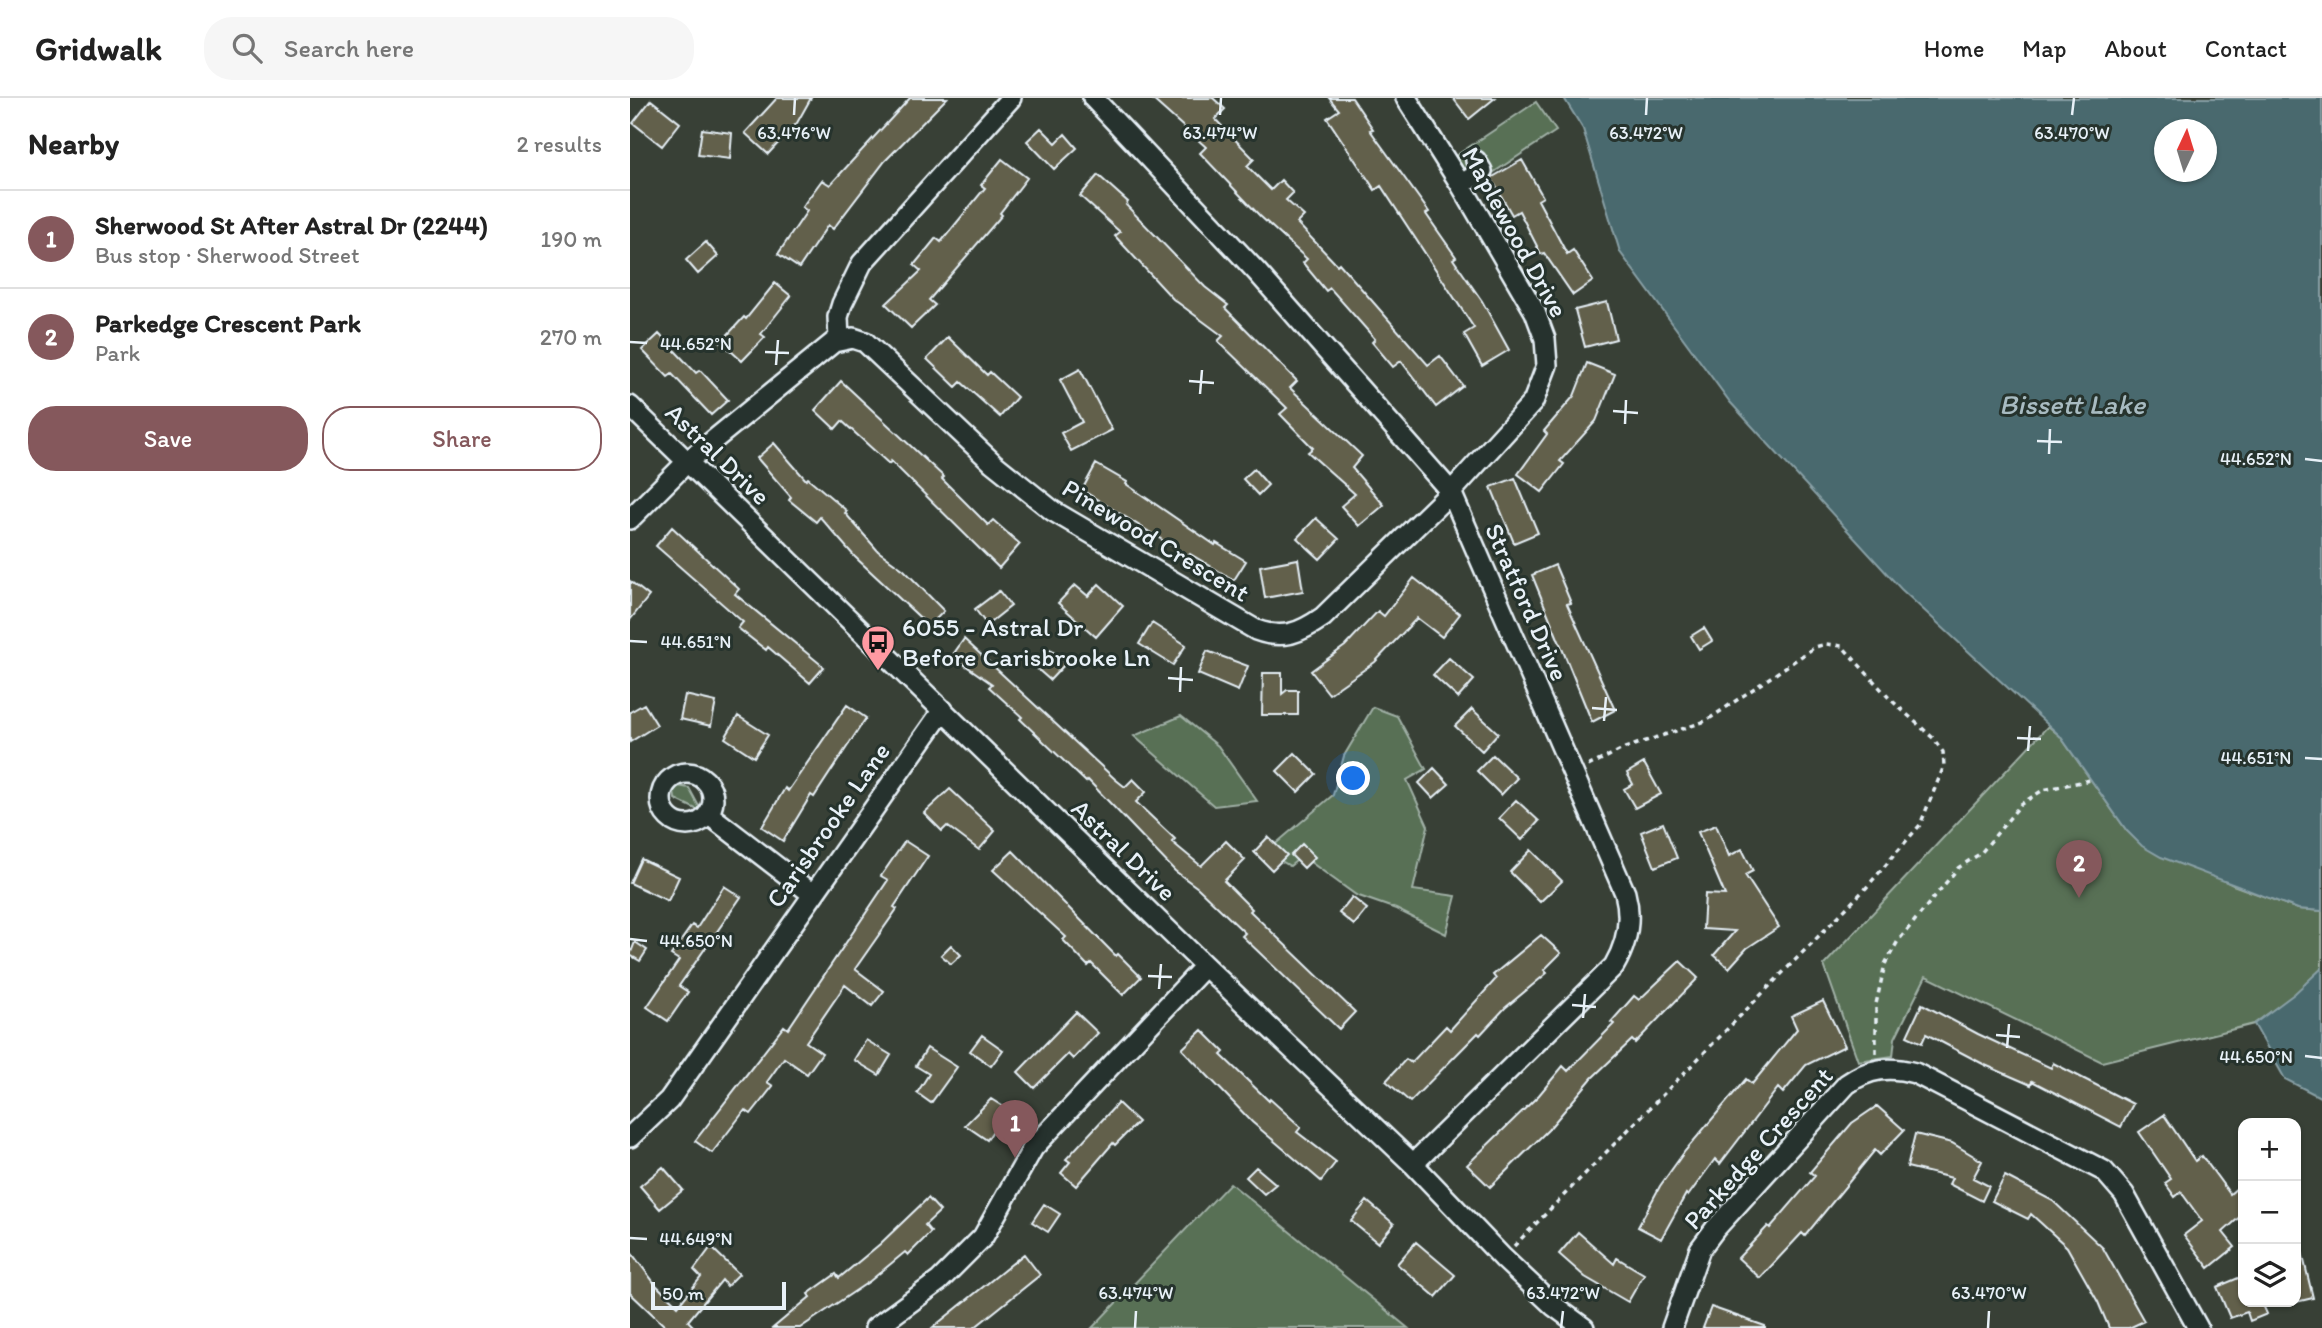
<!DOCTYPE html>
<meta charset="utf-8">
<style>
body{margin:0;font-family:Itim,sans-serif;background:#f6f6f6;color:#222}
.controls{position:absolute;right:21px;bottom:21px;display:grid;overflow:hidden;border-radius:14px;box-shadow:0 2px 5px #0004}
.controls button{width:63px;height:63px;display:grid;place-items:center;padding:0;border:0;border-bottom:2px solid #e0e0e0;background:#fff;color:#222;font:35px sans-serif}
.compass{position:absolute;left:1524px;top:21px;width:63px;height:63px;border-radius:50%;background:#fff;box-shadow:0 2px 5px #0004;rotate:4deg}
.scale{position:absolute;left:21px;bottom:18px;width:135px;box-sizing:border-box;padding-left:7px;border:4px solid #e8f1f8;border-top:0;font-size:19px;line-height:24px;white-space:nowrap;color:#e8f1f8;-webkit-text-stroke:5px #26332d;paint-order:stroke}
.you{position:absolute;left:724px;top:681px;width:24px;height:24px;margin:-18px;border:5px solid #fff;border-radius:50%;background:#1a73e8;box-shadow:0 0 0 10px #1a73e833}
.badge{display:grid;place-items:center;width:46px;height:46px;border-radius:50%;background:#85585c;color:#fff;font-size:23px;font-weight:700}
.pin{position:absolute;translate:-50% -58px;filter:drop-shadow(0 2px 4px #0008)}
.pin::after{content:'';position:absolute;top:37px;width:24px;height:21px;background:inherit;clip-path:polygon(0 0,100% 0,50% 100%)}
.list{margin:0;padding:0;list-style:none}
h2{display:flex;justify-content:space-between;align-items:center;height:91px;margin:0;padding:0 28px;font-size:30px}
h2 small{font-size:23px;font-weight:400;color:#767676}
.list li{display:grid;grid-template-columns:46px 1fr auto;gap:21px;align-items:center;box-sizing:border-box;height:98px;padding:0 28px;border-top:2px solid #e0e0e0}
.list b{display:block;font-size:26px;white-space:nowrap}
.list p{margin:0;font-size:23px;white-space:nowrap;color:#767676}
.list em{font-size:23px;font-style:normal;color:#767676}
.actions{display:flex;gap:14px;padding:21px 28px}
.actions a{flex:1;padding:16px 0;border:2px solid #85585c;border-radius:28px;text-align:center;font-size:24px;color:#85585c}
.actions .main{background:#85585c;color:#fff}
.icon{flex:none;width:38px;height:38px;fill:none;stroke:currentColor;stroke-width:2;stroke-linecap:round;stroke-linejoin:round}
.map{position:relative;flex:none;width:1692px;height:1230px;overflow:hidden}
header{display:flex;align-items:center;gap:42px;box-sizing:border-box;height:98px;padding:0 35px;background:#fff;border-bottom:2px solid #e0e0e0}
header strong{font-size:33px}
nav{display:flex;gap:38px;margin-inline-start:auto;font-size:24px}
.search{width:490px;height:63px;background:#f6f6f6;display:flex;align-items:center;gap:18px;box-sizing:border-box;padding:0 24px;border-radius:28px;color:#767676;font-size:26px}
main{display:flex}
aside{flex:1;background:#fff}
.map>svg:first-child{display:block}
.green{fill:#587055;stroke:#a0b0a6;stroke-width:2}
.water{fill:#48696e;stroke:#889fa5;stroke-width:2;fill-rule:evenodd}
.building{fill:#62604c;stroke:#e8f1f8;stroke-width:2}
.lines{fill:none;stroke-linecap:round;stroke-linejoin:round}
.minor-casing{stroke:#e8f1f8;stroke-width:24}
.path{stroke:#e8f1f8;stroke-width:3.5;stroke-dasharray:5 5;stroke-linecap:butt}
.minor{stroke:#26332d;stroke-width:19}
.ticks{fill:none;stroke:#e8f1f8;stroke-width:2.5}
.labels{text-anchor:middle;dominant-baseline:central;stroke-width:6;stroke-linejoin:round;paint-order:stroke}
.street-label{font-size:26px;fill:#e8f1f8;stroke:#26332d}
.poi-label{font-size:26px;fill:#e8f1f8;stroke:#26332d;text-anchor:start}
.water-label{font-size:28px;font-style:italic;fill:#a8bbc1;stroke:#26332d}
.ticks-label{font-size:18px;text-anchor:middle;fill:#e8f1f8;stroke:#26332d;stroke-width:6;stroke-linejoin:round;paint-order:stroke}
</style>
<header>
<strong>Gridwalk</strong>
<div class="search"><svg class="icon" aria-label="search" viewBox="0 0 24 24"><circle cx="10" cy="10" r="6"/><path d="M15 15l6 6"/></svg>Search here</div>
<nav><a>Home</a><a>Map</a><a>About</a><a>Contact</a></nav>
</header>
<main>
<aside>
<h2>Nearby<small>2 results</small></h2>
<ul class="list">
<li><span class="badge">1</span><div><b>Sherwood St After Astral Dr (2244)</b><p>Bus stop · Sherwood Street</p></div><em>190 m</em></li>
<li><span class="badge">2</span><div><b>Parkedge Crescent Park</b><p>Park</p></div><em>270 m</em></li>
</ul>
<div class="actions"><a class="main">Save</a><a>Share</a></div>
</aside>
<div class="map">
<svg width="1692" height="1230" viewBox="0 0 1692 1230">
<rect width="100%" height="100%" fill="#384036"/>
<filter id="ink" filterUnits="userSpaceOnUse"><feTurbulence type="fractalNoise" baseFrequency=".0143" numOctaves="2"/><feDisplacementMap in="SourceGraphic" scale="14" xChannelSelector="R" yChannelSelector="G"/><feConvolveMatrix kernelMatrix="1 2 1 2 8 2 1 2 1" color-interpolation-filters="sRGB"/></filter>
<g filter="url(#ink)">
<!-- green -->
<path class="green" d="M906 4 926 33 843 88 824 59Z
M743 609 767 618 796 671 777 682 798 728 783 792 826 798 816 836 766 811 726 797 672 758 660 768 636 754 703 697 714 658Z
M551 618 588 648 627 703 584 708 504 638Z
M1418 628 1430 638 1497 733 1603 787 1668 811 1692 813V870L1664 897 1624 926 1472 964 1296 878 1265 940 1263 958 1228 963 1194 867Z
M48 688 59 690 72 714 45 701 44 693Z
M600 1085 778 1230H462Z"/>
<!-- water -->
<path class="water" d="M934 0H1692V813L1668 811 1531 759 1512 748 1497 733 1430 638 1271 491 1100 304 990 154 953 31ZM1534 32H1576V74H1534Z
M1692 870V1000L1655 981 1624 926 1664 896Z"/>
<!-- building -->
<path class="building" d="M147 0H181L167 25 138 56 115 35Z
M280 0H317L255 63 203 131 198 127 169 170 148 156 177 113 172 109 192 82 200 87Z
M521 0H583L595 11 585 21 624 61 617 68 641 92 651 82 663 95 656 102 674 118 667 125 707 167 709 165 798 267 810 258 833 288 806 309 771 263 763 269 742 244 745 241 700 190 696 193 673 165 677 161 630 118 570 55 576 49Z
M699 0H722L743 31 740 32 799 114 796 116 826 159 823 161 852 203 879 252 852 268 834 236 844 230 751 88 745 92 697 20 709 12Z
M823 0H865L839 21Z
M21 2 50 25 32 48 3 25Z
M411 30 426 45 435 36 447 50 424 71 397 43Z
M72 31 102 35 100 61 68 57Z
M372 61 397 80 370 115 372 117 299 202 305 207 281 230 256 206 291 173 284 167 306 140 311 144 355 90 351 87Z
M892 62 913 99 908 102 937 156 943 152 963 183 943 197 914 155 911 156 889 113 882 117 861 80Z
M468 77 498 104 496 107 575 189 598 207 595 210 667 283 660 290 732 358 722 370 754 407 729 428 711 408 725 396 678 354 683 350 650 316 657 310 588 243 593 238 543 201 485 138 490 134 450 98Z
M76 144 88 158 68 176 56 162Z
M145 185 161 198 131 236 135 239 112 263 91 244 114 219 116 221Z
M977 204 986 241 955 249 945 212Z
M29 236 66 275 70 272 98 302 81 317 42 276 38 279 12 252Z
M318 239 357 277 360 274 387 299 370 319 331 284 326 289 297 261Z
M957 265 985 276 966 323 930 363 934 366 912 394 888 376 917 336 914 333 944 298Z
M450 271 482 332 441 353 431 335 452 324 430 282Z
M211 283 314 379 312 381 358 427 363 422 390 446 369 470 261 363 259 366 212 323 205 331 185 312Z
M144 345 176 382 178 380 217 413 215 415 248 453 274 472 314 513 299 528 225 459 190 419 186 424 159 402 161 399 127 360Z
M466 366 497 384 496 386 585 447 586 445 616 463 604 482 560 456 558 458 452 392Z
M624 371 638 387 628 397 613 381Z
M885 380 908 435 884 445 861 389Z
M686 420 709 441 690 461 667 440Z
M42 429 109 491 105 496 194 569 180 585 138 549 136 552 108 530 113 524 26 448Z
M668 461 673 493 635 500 630 468Z
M925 467 941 505 937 506 985 612 962 624 902 477Z
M784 480 830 516 812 539 787 520 745 564 699 596 681 573 715 548 748 513 754 518Z
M0 483 19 498 0 522Z
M469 486 493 508 466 539 428 505 445 487 458 498Z
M369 493 381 508 357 527 345 511Z
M522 525 556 547 543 567 509 546Z
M1074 530 1082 543 1069 551 1061 538Z
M334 541 485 681 495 689 503 681 516 694 506 704 545 741 542 744 571 768 596 743 615 762 594 783 622 811 620 813 725 914 709 931 612 838 615 835 568 790 545 773 458 682 456 684 390 621 392 619 359 589 362 586 322 558Z
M421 552 436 565 420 582 405 569Z
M577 553 618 568 608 593 568 576Z
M819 560 844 582 828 600 803 577Z
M633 575H652V596L657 592H668V617H632Z
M55 597 86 604 81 628 50 621Z
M14 606 27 627 0 644V614Z
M217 607 236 620 184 699 181 697 153 743 132 729 155 690 158 693Z
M842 611 868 635 852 653 825 628Z
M108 618 138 637 124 659 95 640Z
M665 655 686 676 668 694 647 673Z
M863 657 887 680 871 697 847 673Z
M1014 665 1031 696 1005 710 994 691 1003 686 997 675Z
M804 670 819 686 803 700 789 685Z
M320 691 365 733 349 752 317 728 312 733 294 715Z
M886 702 909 723 892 742 869 720Z
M1033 725 1047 760 1025 769 1011 734Z
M1086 727 1099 758 1112 751 1123 773 1115 777 1149 829 1117 850 1099 870 1084 857 1105 833 1073 831 1075 796 1095 797 1068 734Z
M638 739 657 757 642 772 624 754Z
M275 743 298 758 264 809 267 811 225 871 254 893 242 908 215 887 176 944 192 955 177 976 154 960 137 984 143 988 121 1016 115 1012 82 1055 65 1043 154 928 158 931 258 782 251 778Z
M672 746 685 759 674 770 661 757Z
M901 752 932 783 910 804 880 774Z
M383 753 486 858 488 856 511 879 493 897 461 865 458 868 433 842 436 839 363 772Z
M11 761 49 779 38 803 0 785Z
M94 788 111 799 49 888 58 894 38 923 17 909 49 862 41 857 62 827 67 830Z
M722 799 737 811 724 827 709 815Z
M911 837 931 855 914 872 917 875 875 910 850 937 848 935 780 1004 756 983 776 961 781 965 816 928 820 932 866 881 863 877Z
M5 844 17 852 10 863 0 857Z
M321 847 331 857 321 866 311 857Z
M1050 863 1068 880 1005 945 1002 942 962 980 918 1032 860 1089 837 1067 909 997 933 968 938 973 984 926 981 924 1004 898 1009 902Z
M1193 903 1215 948 1176 967 1153 995 1148 990 1090 1066 1085 1061 1058 1098 1056 1096 1031 1141 1008 1129 1030 1088 1055 1053 1116 981 1122 986 1167 931 1161 918Z
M1292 906 1348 936 1421 970 1423 965 1503 1006 1491 1029 1402 983 1401 987 1355 967 1296 936 1292 945 1277 938Z
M446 914 468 935 443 961 438 956 404 990 388 974Z
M572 932 594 954 591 957 639 1003 640 1001 671 1029 667 1034 706 1064 691 1083 622 1024 552 951Z
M352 937 373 952 361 968 340 953Z
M236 942 261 957 249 977 224 962Z
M297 950 327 969 301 1005 287 995 299 976 286 968Z
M361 1001 377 1011 357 1042 335 1027Z
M488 1005 508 1024 485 1047 483 1045 446 1088 431 1075 440 1064 436 1061Z
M1247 1008 1274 1032 1250 1057 1245 1052 1175 1138 1172 1135 1130 1180 1108 1160 1138 1128 1140 1130 1185 1078 1180 1074 1222 1025Z
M1534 1017 1565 1063 1572 1058 1600 1096 1613 1085V1116L1593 1134 1605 1149 1579 1170 1554 1137 1572 1123 1551 1094 1545 1099 1535 1085 1541 1081 1509 1034Z
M1285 1036 1322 1045 1352 1063 1343 1080 1359 1088 1352 1103 1319 1086 1322 1080 1277 1069Z
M33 1069 53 1092 30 1111 10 1088Z
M626 1069 646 1086 634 1096 616 1079Z
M1375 1078 1423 1103 1473 1150 1514 1223 1499 1230H1479L1468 1204 1437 1149 1401 1116 1398 1121 1362 1103Z
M298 1100 310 1113 295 1127 301 1134 278 1157 275 1154 240 1183 170 1230H143L180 1199 178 1196 206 1176 209 1180 250 1146Z
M737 1103 764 1126 748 1145 721 1123Z
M414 1106 430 1116 418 1134 402 1124Z
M948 1134 984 1166 987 1160 1014 1176 998 1204 955 1179 929 1156Z
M786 1144 825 1177 806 1199 767 1166Z
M81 1149 109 1176 97 1188 92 1182 58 1223 65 1230H37L0 1195V1153L26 1187 48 1208 71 1179 64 1172Z
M1671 1150 1683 1200 1666 1204V1151Z
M394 1156 410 1177 369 1210 344 1230H302Z
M1613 1178V1204L1640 1205 1633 1207 1637 1216 1620 1223 1617 1214 1600 1220 1587 1189Z
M1081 1209 1135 1228V1230H1073Z"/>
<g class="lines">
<!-- minor casing -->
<g class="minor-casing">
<path id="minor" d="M463 0 627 174 821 394 995 795C1002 821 998 844 984 868L783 1066
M831 87 852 73 846 63
M209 242 208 219 212 206 232 165 381 0
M0 308 575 868 783 1066 873 1160 924 1208 954 1230
M0 421 58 363 204 244 223 240 235 244 363 365 423 413 626 532C653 542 670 535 693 519L821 394 903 304 917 267 915 241 905 214 831 87 776 0
M31 701a26 26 0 1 1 52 0a26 26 0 1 1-52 0Z
M78 716 181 795
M0 1039 39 1002 313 612
M245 1230 309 1183 353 1139 403 1050 575 868
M1042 1230 1070 1151 1085 1131 1217 986C1239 970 1260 968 1285 975L1474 1073 1494 1096 1568 1230"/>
</g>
<!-- path -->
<path class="path" d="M1246 955V906L1255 866 1268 843 1328 770 1351 755 1391 706 1413 692 1460 682
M884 1148 1236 790 1290 727 1314 668 1313 654 1303 640 1260 601 1212 548 1196 546 1185 549 1076 623 995 650 958 668"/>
<!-- minor -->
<use href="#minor" class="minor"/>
</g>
</g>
<!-- ticks -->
<path class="ticks" d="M164 17 165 0M590 17 591 0M1016 17 1017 0M1442 17 1444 0M0 244 17 245M135 254 159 255M146 267 148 242M559 283 584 285M570 296 572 272M983 313 1008 315M995 326 996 302M1407 343 1432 344M1419 356 1420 331M1675 361 1692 363M0 543 17 544M538 580 563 582M550 594 551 569M962 610 987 612M974 623 976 599M1387 640 1411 641M1398 653 1400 628M1675 660 1692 661M0 841 17 843M518 878 542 879M529 891 531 866M942 907 966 909M953 920 955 896M1366 937 1390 939M1377 950 1379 926M1675 958 1692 960M0 1140 17 1141M505 1230 506 1213M931 1230 933 1213M1358 1230 1359 1213"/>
<!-- icons -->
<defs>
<g id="bus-pin" transform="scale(1.75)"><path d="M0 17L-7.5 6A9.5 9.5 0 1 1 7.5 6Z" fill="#ff9aa2" stroke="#26332d"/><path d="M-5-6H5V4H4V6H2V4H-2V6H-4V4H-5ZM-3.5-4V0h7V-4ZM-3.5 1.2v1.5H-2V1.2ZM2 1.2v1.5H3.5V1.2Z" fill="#111"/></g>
</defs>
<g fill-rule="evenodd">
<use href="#bus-pin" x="248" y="544"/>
</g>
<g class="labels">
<!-- street labels -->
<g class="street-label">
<text transform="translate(885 134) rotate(61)">Maplewood Drive</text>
<text transform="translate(88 356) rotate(44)">Astral Drive</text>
<text transform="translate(526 442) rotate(31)">Pinewood Crescent</text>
<text transform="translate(897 504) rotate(66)">Stratford Drive</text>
<text transform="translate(198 727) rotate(-55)">Carisbrooke Lane</text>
<text transform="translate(494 752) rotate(44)">Astral Drive</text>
<text transform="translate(1128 1050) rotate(-48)">Parkedge Crescent</text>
</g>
<!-- poi labels -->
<g class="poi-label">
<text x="272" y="529">6055 - Astral Dr<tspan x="272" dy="30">Before Carisbrooke Ln</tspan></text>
</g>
<!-- water labels -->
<g class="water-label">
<text x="1442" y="306">Bissett Lake</text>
</g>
</g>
<g class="ticks-label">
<text x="164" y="41">63.476°W</text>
<text x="590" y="41">63.474°W</text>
<text x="1016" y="41">63.472°W</text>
<text x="1442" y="41">63.470°W</text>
<text x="66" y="252">44.652°N</text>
<text x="1626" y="367">44.652°N</text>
<text x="66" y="550">44.651°N</text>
<text x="1626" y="666">44.651°N</text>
<text x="66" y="849">44.650°N</text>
<text x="1626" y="965">44.650°N</text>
<text x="66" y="1147">44.649°N</text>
<text x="506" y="1201">63.474°W</text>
<text x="933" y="1201">63.472°W</text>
<text x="1359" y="1201">63.470°W</text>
</g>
</svg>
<div class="controls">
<button>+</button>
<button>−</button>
<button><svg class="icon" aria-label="layers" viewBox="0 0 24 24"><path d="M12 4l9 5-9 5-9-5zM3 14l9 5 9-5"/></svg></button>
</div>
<svg class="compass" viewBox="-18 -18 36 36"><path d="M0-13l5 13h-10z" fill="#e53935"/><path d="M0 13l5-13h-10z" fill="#767676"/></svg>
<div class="scale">50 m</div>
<div class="you"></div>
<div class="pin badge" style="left:385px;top:1060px">1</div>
<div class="pin badge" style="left:1449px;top:800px">2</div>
</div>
</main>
